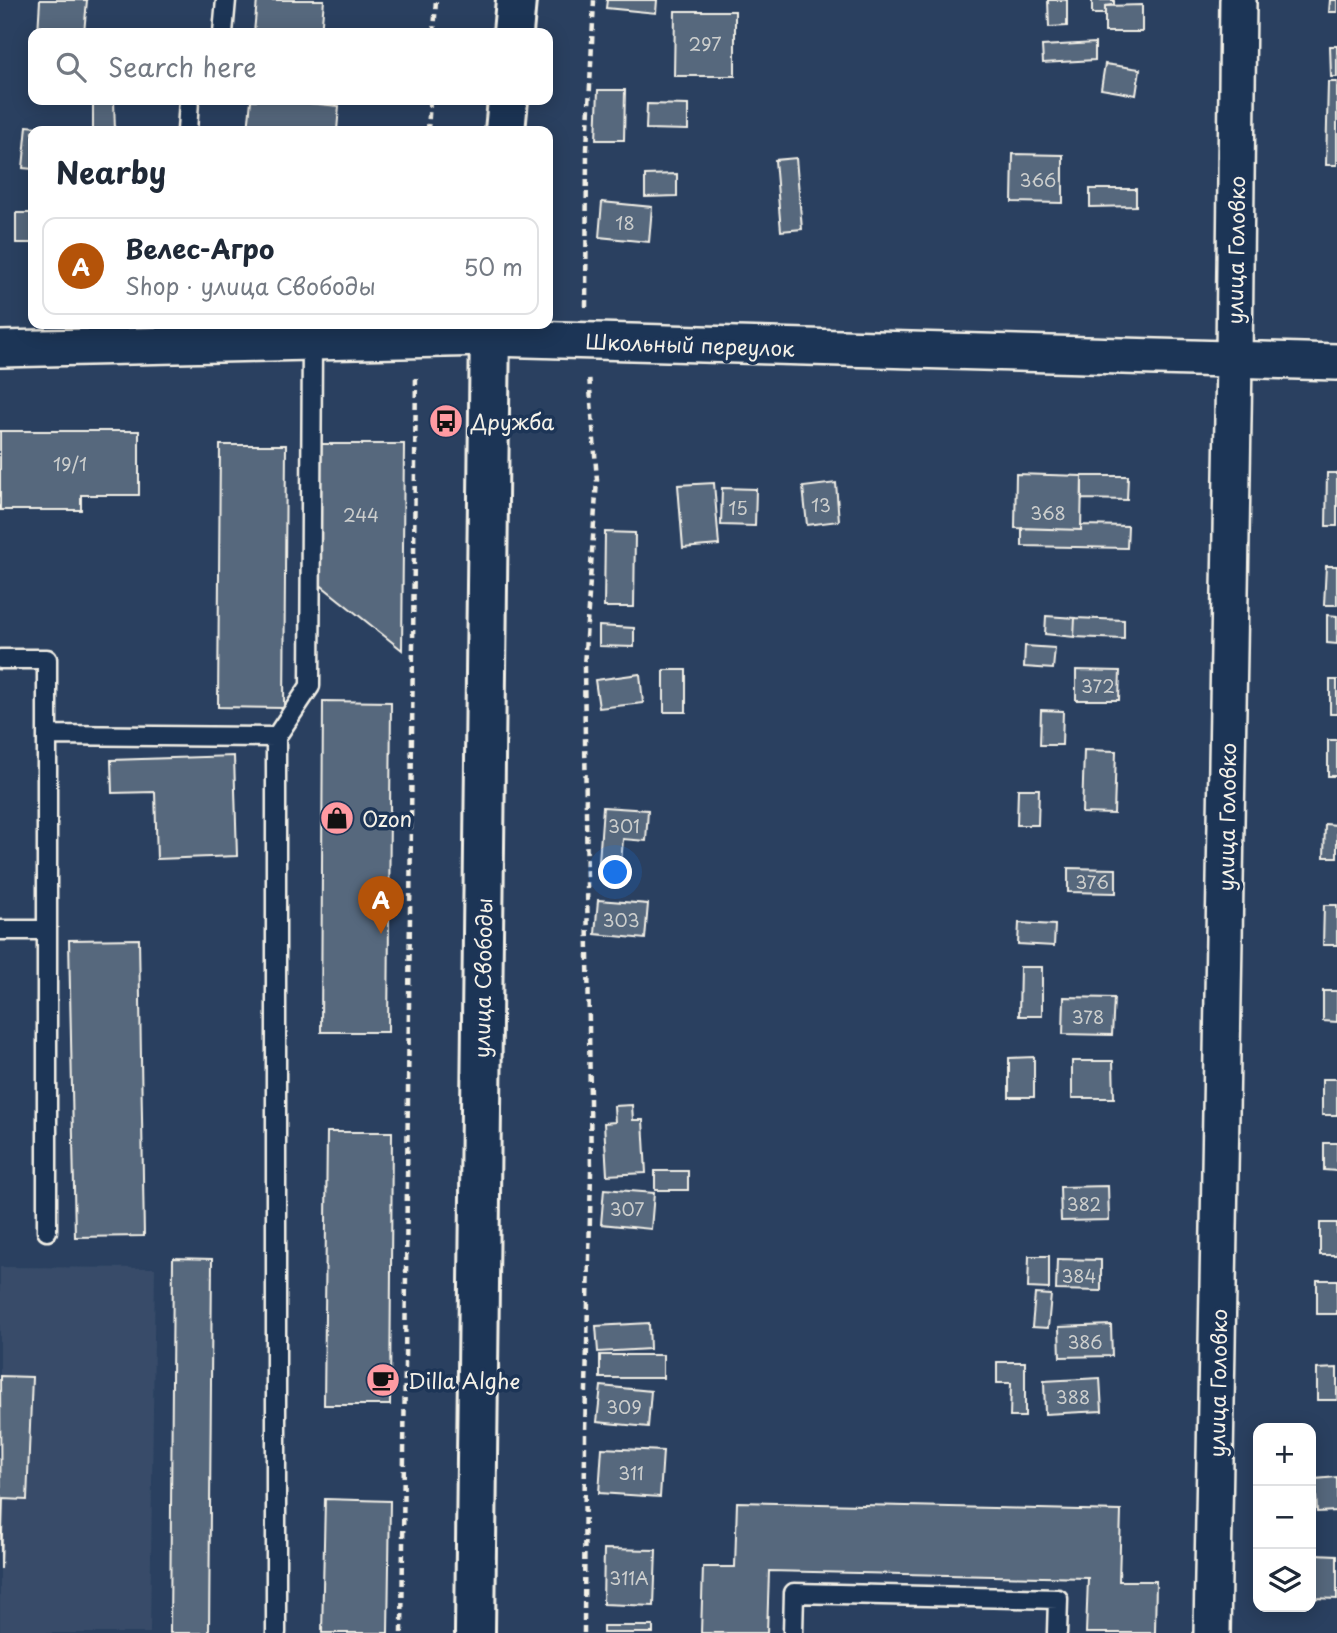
<!DOCTYPE html>
<meta charset="utf-8">
<style>
body{margin:0;font-family:"Playpen Sans",sans-serif;background:#f6f6f7;color:#1f2937}
.controls{position:absolute;right:21px;bottom:21px;display:grid;overflow:hidden;border-radius:14px;box-shadow:0 4px 18px #0003}
.controls button{width:63px;height:63px;display:grid;place-items:center;padding:0;border:0;border-bottom:2px solid #e0e1e3;background:#fff;color:#1f2937;font:35px sans-serif}
.you{position:absolute;left:616px;top:873px;width:24px;height:24px;margin:-18px;border:5px solid #fff;border-radius:50%;background:#1a73e8;box-shadow:0 0 0 10px #1a73e833}
.badge{display:grid;place-items:center;width:46px;height:46px;border-radius:50%;background:#b45309;color:#fff;font-size:23px;font-weight:700}
.pin{position:absolute;translate:-50% -58px;filter:drop-shadow(0 2px 4px #0008)}
.pin::after{content:'';position:absolute;top:37px;width:24px;height:21px;background:inherit;clip-path:polygon(0 0,100% 0,50% 100%)}
.list{margin:0;padding:0;list-style:none}
h2{display:flex;justify-content:space-between;align-items:center;height:91px;margin:0;padding:0 28px;font-size:30px}
h2 small{font-size:23px;font-weight:400;color:#747a83}
.list li{display:grid;grid-template-columns:46px 1fr auto;gap:21px;align-items:center;box-sizing:border-box;height:98px;margin:0 14px 14px;padding:0 14px;border:2px solid #e0e1e3;border-radius:14px}
.list b{display:block;font-size:26px;white-space:nowrap}
.list p{margin:0;font-size:23px;white-space:nowrap;color:#747a83}
.list em{font-size:23px;font-style:normal;color:#747a83}
.icon{flex:none;width:38px;height:38px;fill:none;stroke:currentColor;stroke-width:2;stroke-linecap:round;stroke-linejoin:round}
.map{position:relative;flex:none;width:1337px;height:1633px;overflow:hidden}
.search{position:absolute;background:#fff;box-shadow:0 4px 18px #0003;left:28px;top:28px;width:525px;height:77px;display:flex;align-items:center;gap:18px;box-sizing:border-box;padding:0 24px;border-radius:14px;color:#747a83;font-size:26px}
.panel{position:absolute;background:#fff;box-shadow:0 4px 18px #0003;left:28px;top:126px;width:525px;height:203px;border-radius:14px}
.map>svg:first-child{display:block}
.built{fill:#374c69}
.building{fill:#56677d;stroke:#f4f1e8;stroke-width:2}
.lines{fill:none;stroke-linecap:round;stroke-linejoin:round}
.lane-casing{stroke:#f4f1e8;stroke-width:23}
.street-casing{stroke:#f4f1e8;stroke-width:40}
.secondary-casing{stroke:#f4f1e8;stroke-width:44}
.path{stroke:#f4f1e8;stroke-width:4.5;stroke-dasharray:7 5;stroke-linecap:butt}
.lane{stroke:#1d3557;stroke-width:18}
.street{stroke:#1d3557;stroke-width:35}
.secondary{stroke:#1d3557;stroke-width:38}
.labels{text-anchor:middle;dominant-baseline:central;stroke-width:7;stroke-linejoin:round;paint-order:stroke}
.number-label{font-size:18px;fill:#cccecd}
.street-label{font-size:21px;fill:#f4f1e8;stroke:#1d3557}
.poi-label{font-size:21px;fill:#f4f1e8;stroke:#1d3557;text-anchor:start}
</style>
<div class="map">
<svg width="1337" height="1633" viewBox="0 0 1337 1633">
<rect width="100%" height="100%" fill="#2a4060"/>
<filter id="ink" filterUnits="userSpaceOnUse"><feTurbulence type="fractalNoise" baseFrequency=".0143" numOctaves="2"/><feDisplacementMap in="SourceGraphic" scale="14" xChannelSelector="R" yChannelSelector="G"/><feConvolveMatrix kernelMatrix="1 2 1 2 8 2 1 2 1" color-interpolation-filters="sRGB"/></filter>
<g filter="url(#ink)">
<!-- built -->
<path class="built" d="M0 1267 155 1268 150 1633H0Z"/>
<!-- building -->
<path class="building" d="M40 0H87L84 33H38Z
M257 0H324L321 33H254Z
M607 0H657L656 13 606 8Z
M1048 0H1067V26L1049 27Z
M1092 0H1114V5L1105 6V14H1092Z
M1330 0H1337V12H1329Z
M1142 5V32H1105V6Z
M675 11H735V76H674Z
M1095 43V60L1043 63 1042 46Z
M1330 46H1337V77H1331Z
M1105 64 1140 69 1136 95 1101 89Z
M1328 82H1337V165H1326Z
M598 90H625L624 140H596Z
M93 100H114L115 131H93Z
M251 100H277L339 106 337 131H248Z
M647 104 688 105V130L646 129Z
M27 126 70 130 33 131V169L23 168Z
M1013 154 1063 155V203L1012 202Z
M796 158 802 229 781 231 775 160Z
M677 174V196L645 197V175Z
M1090 189H1136V206L1090 207Z
M602 202 652 207 649 242 599 237Z
M16 213H33V243H16Z
M0 431H139V495H81V510H0Z
M320 444H404L402 650 318 583Z
M220 445H286L284 708 218 707Z
M1327 473H1337V526H1326Z
M1016 474 1082 476 1081 530 1015 528Z
M1082 476H1128L1127 500 1082 499Z
M714 483 719 545 683 548 678 485Z
M836 483 839 521 807 525 803 487Z
M722 488 756 489 755 526 721 525Z
M1081 525 1128 526 1127 548 1022 546V528L1081 530Z
M605 532 635 533 634 607H604Z
M1326 566H1337V605H1324Z
M1327 615 1337 616V644L1327 643Z
M1046 616 1075 618 1074 637 1045 634Z
M1075 618 1124 620V639L1074 637Z
M599 626 634 628V647L599 646Z
M1025 646 1055 648 1053 669 1024 667Z
M664 670H686V712H664Z
M1076 670 1120 671 1119 700H1076Z
M640 674 643 703 599 708 595 680Z
M1330 680H1337V714H1330Z
M323 701 391 702 388 1032H321Z
M1041 710 1063 711 1062 745H1040Z
M1328 740H1337V776H1328Z
M1084 750 1116 751 1114 814 1082 813Z
M234 756 237 856 157 859 155 792 112 793 111 760Z
M1018 789H1039L1038 825H1017Z
M603 807 648 810 646 841 623 839 621 864 599 862Z
M1325 824 1337 825V857H1324Z
M1068 868 1116 869V893L1068 892Z
M598 900 648 904 645 939 595 934Z
M1324 905H1337V945H1323Z
M1019 923 1055 925 1054 946 1018 944Z
M139 939 144 1236 75 1237 69 940Z
M1020 967H1042V1016H1019Z
M1323 991H1337V1022L1323 1021Z
M1064 997 1114 998 1112 1035 1063 1034Z
M1034 1057V1097H1009V1058Z
M1072 1061H1113L1114 1098H1072Z
M1322 1079H1337V1115H1322Z
M632 1105 633 1120H643L646 1173 607 1175 604 1123 615 1122 614 1106Z
M327 1132H392L390 1405H324Z
M1324 1143H1337V1171L1324 1170Z
M655 1171H688V1190H655Z
M1108 1186 1109 1220 1061 1221 1060 1187Z
M604 1189 654 1193 651 1229 601 1224Z
M1320 1223H1337V1255H1320Z
M1029 1256H1049V1289L1028 1288Z
M173 1258 212 1259 209 1633H170Z
M1057 1259 1101 1260V1291L1056 1290Z
M1317 1280H1337V1314H1317Z
M1035 1294 1051 1295 1048 1328 1032 1327Z
M649 1323 650 1349 598 1352 596 1326Z
M1111 1325 1112 1356 1060 1357 1059 1327Z
M600 1355H663V1378H600Z
M997 1362H1025V1417H1010L1011 1383H997Z
M1337 1368V1400H1317V1369Z
M0 1376 32 1377 27 1500 3 1499 1 1569Z
M1100 1378 1102 1411 1045 1414 1044 1381Z
M601 1386 651 1391 648 1427 597 1422Z
M602 1448 663 1451 660 1497 599 1493Z
M1337 1477V1511L1317 1512 1315 1479Z
M325 1499 390 1501 388 1633H322Z
M737 1502 1121 1511 1119 1581H1156L1155 1633H1086L1088 1578 769 1571 767 1633H701L703 1567H735Z
M604 1549 656 1550 654 1606 603 1604Z
M1315 1554 1337 1555V1599L1313 1598Z
M603 1626H653V1633H603Z"/>
<g class="lines">
<!-- lane casing -->
<g class="lane-casing">
<path id="lane" d="M223 33 226 0
M187 131 189 100
M0 659H47V930
M47 735 276 737
M0 930H47V1231
M276 1633V737L310 686 312 342
M793 1633 794 1593 1058 1599 1057 1633"/>
</g>
<!-- street casing -->
<g class="street-casing">
<path id="street" d="M0 349 489 338 1337 362
M1212 1633 1234 360 1238 0"/>
</g>
<!-- secondary casing -->
<g class="secondary-casing">
<path id="secondary" d="M513 33 516 0
M505 131 508 100
M475 1633 490 324"/>
</g>
<!-- path -->
<path class="path" d="M434 33 436 0
M428 131 430 100
M586 307 587 149 594 0
M402 1633 416 374
M584 1633 585 1433 591 1172 584 666 597 480 589 375"/>
<!-- lane -->
<use href="#lane" class="lane"/>
<!-- street -->
<use href="#street" class="street"/>
<!-- secondary -->
<use href="#secondary" class="secondary"/>
</g>
</g>
<!-- icons -->
<defs>
<g id="bus-disc" transform="scale(1.75)"><circle r="9.5" fill="#ff9aa2" stroke="#1d3557"/><path d="M-5-6H5V4H4V6H2V4H-2V6H-4V4H-5ZM-3.5-4V0h7V-4ZM-3.5 1.2v1.5H-2V1.2ZM2 1.2v1.5H3.5V1.2Z" fill="#111"/></g>
<g id="shop-disc" transform="scale(1.75)"><circle r="9.5" fill="#ff9aa2" stroke="#1d3557"/><path d="M-5-2.5h2.3a2.7 3.5 0 0 1 5.4 0H5L5.5 6h-11ZM-1.5-2.5h3a1.5 2.3 0 0 0-3 0Z" fill="#111"/></g>
<g id="cafe-disc" transform="scale(1.75)"><circle r="9.5" fill="#ff9aa2" stroke="#1d3557"/><path d="M-5.5-4.5H6V0H3Q3 3.5 0 3.5H-2.5Q-5.5 3.5-5.5 0ZM3-3.2v2h1.7v-2ZM-6 4.5H4V6H-6Z" fill="#111"/></g>
</defs>
<g fill-rule="evenodd">
<use href="#bus-disc" x="446" y="421"/>
<use href="#shop-disc" x="337" y="818"/>
<use href="#cafe-disc" x="383" y="1380"/>
</g>
<g class="labels">
<!-- number labels -->
<g class="number-label">
<text x="705" y="43">297</text>
<text x="1038" y="179">366</text>
<text x="625" y="222">18</text>
<text x="70" y="463">19/1</text>
<text x="821" y="504">13</text>
<text x="738" y="507">15</text>
<text x="1048" y="512">368</text>
<text x="361" y="514">244</text>
<text x="1098" y="685">372</text>
<text x="624" y="825">301</text>
<text x="1092" y="881">376</text>
<text x="621" y="919">303</text>
<text x="1088" y="1016">378</text>
<text x="1084" y="1203">382</text>
<text x="627" y="1208">307</text>
<text x="1079" y="1275">384</text>
<text x="1085" y="1341">386</text>
<text x="1073" y="1396">388</text>
<text x="624" y="1406">309</text>
<text x="631" y="1472">311</text>
<text x="629" y="1577">311А</text>
</g>
<!-- street labels -->
<g class="street-label">
<text transform="translate(1235 250) rotate(-89)">улица Головко</text>
<text transform="translate(690 344) rotate(2)">Школьный переулок</text>
<text transform="translate(1226 817) rotate(-89)">улица Головко</text>
<text transform="translate(482 978) rotate(-89)">улица Свободы</text>
<text transform="translate(1217 1383) rotate(-89)">улица Головко</text>
</g>
<!-- poi labels -->
<g class="poi-label">
<text x="471" y="421">Дружба</text>
<text x="362" y="818">Ozon</text>
<text x="408" y="1380">Dilla Alghe</text>
</g>
</g>
</svg>
<div class="controls">
<button>+</button>
<button>−</button>
<button><svg class="icon" aria-label="layers" viewBox="0 0 24 24"><path d="M12 4l9 5-9 5-9-5zM3 14l9 5 9-5"/></svg></button>
</div>
<div class="you"></div>
<div class="pin badge" style="left:381px;top:934px">A</div>
<div class="search"><svg class="icon" aria-label="search" viewBox="0 0 24 24"><circle cx="10" cy="10" r="6"/><path d="M15 15l6 6"/></svg>Search here</div>
<section class="panel">
<h2>Nearby<small></small></h2>
<ul class="list">
<li><span class="badge">A</span><div><b>Велес-Агро</b><p>Shop · улица Свободы</p></div><em>50 m</em></li>
</ul>
</section>
</div>
